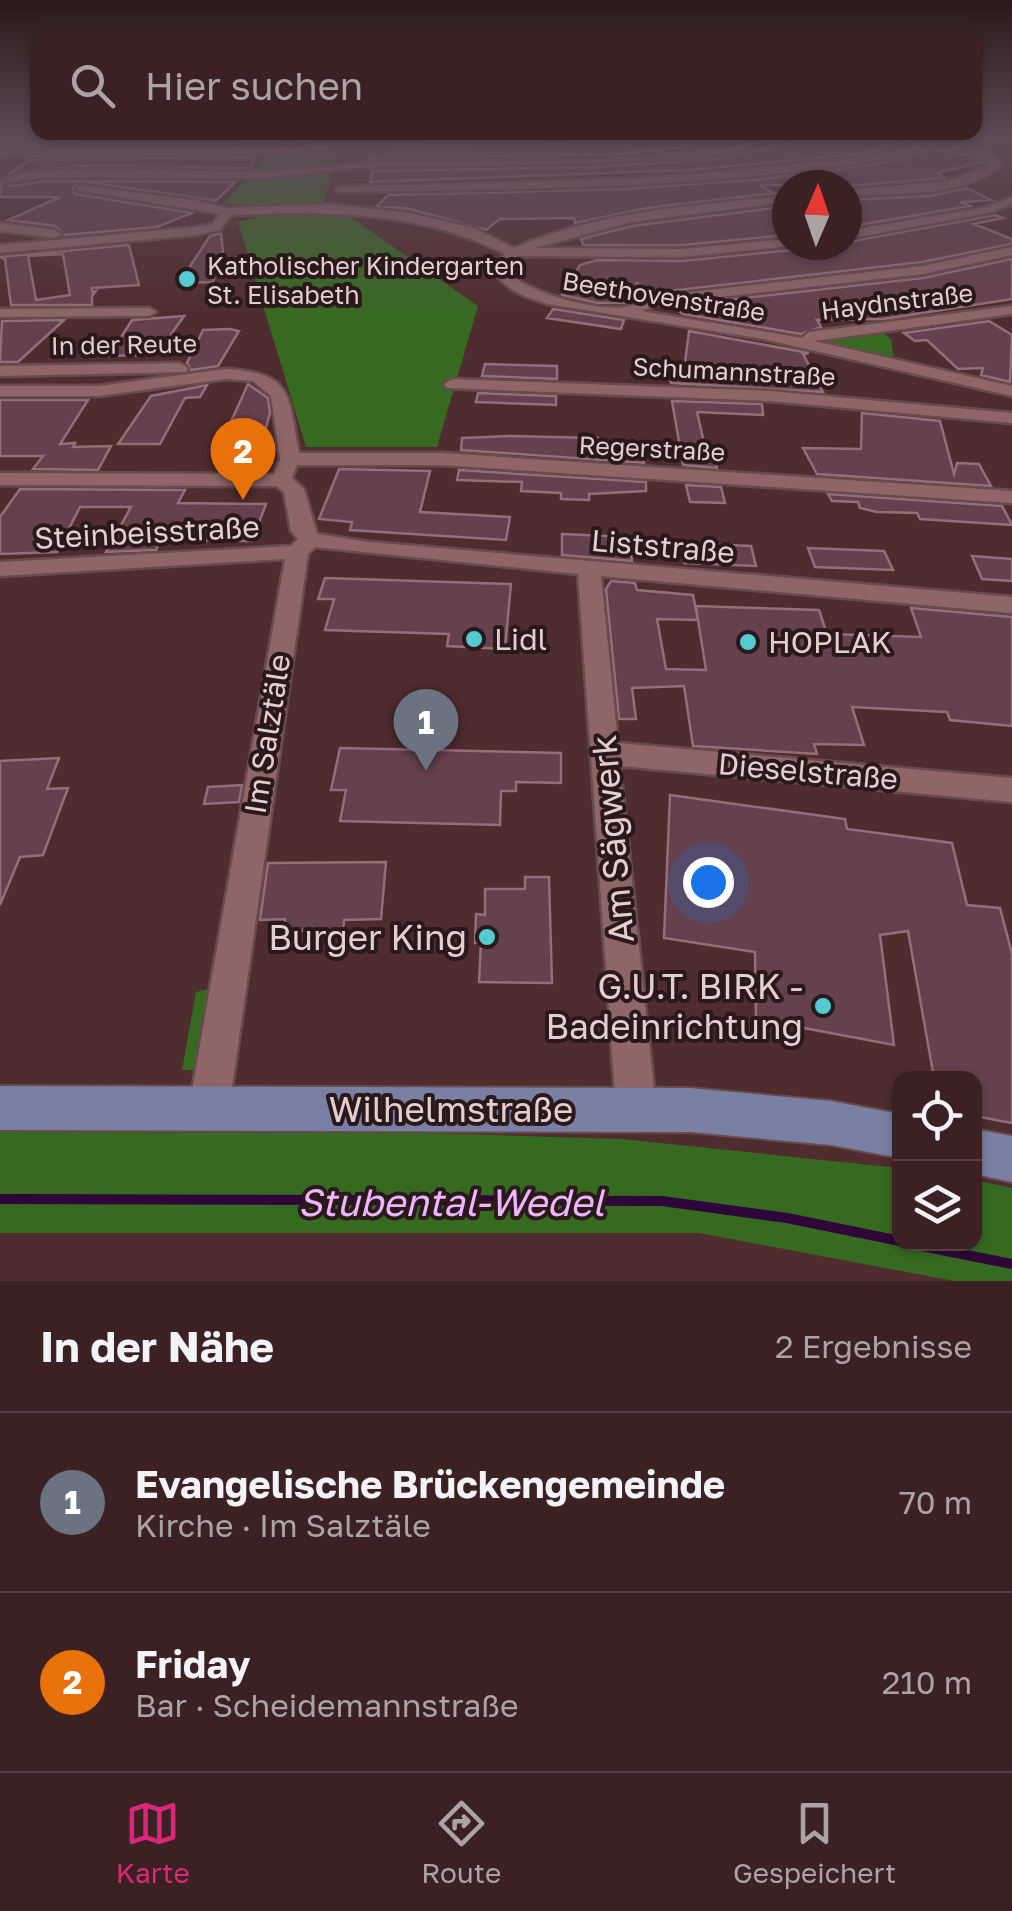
<!DOCTYPE html>
<html lang="de">
<meta charset="utf-8">
<style>
body{margin:0;font-family:"Golos Text",sans-serif;background:#42292a;color:#f1f3f6}
.controls{position:absolute;right:30px;bottom:30px;display:grid;overflow:hidden;border-radius:20px;box-shadow:0 2px 8px #0004}
.controls button{width:90px;height:90px;display:grid;place-items:center;padding:0;border:0;border-bottom:2px solid #543e40;background:#3b2122;color:#f1f3f6;font:50px sans-serif}
.compass{position:absolute;left:772px;top:170px;width:90px;height:90px;border-radius:50%;background:#3b2122;box-shadow:0 2px 8px #0004;rotate:2deg}
.you{position:absolute;left:708px;top:882px;width:35px;height:35px;margin:-25px;border:8px solid #fff;border-radius:50%;background:#1a73e8;box-shadow:0 0 0 15px #1a73e833}
.badge{display:grid;place-items:center;width:65px;height:65px;border-radius:50%;background:#db2777;color:#fff;font-size:32px;font-weight:700}
.pin{position:absolute;translate:-50% -82px;filter:drop-shadow(0 2px 5px #0008)}
.pin::after{content:'';position:absolute;top:52px;width:35px;height:30px;background:inherit;clip-path:polygon(0 0,100% 0,50% 100%)}
.list{margin:0;padding:0;list-style:none}
h2{display:flex;justify-content:space-between;align-items:center;height:130px;margin:0;padding:0 40px;font-size:42px}
h2 small{font-size:32px;font-weight:400;color:#aca3a5}
.list li{display:grid;grid-template-columns:65px 1fr auto;gap:30px;align-items:center;box-sizing:border-box;height:180px;padding:0 40px;border-top:2px solid #543e40}
.list b{display:block;font-size:38px;white-space:nowrap}
.list p{margin:0;font-size:32px;white-space:nowrap;color:#aca3a5}
.list em{font-size:32px;font-style:normal;color:#aca3a5}
.icon{flex:none;width:55px;height:55px;fill:none;stroke:currentColor;stroke-width:2;stroke-linecap:round;stroke-linejoin:round}
.map{position:relative;flex:none;width:1012px;height:1281px;overflow:hidden}
.search{position:absolute;background:#3b2122;box-shadow:0 2px 8px #0004;left:30px;right:30px;top:30px;height:110px;display:flex;align-items:center;gap:25px;box-sizing:border-box;padding:0 35px;border-radius:20px;color:#aca3a5;font-size:38px}
.sheet{height:490px;background:#3b2122}
nav{display:flex;justify-content:space-around;align-items:center;box-sizing:border-box;height:140px;border-top:2px solid #543e40;background:#3b2122;font-size:28px;color:#aca3a5}
nav a{display:grid;justify-items:center;gap:5px}
nav .on{color:#db2777}
.map>svg:first-child{display:block}
.green{fill:#366a20}
.lines{fill:none;stroke-linecap:round;stroke-linejoin:round}
.stream{stroke:#2e0639;stroke-width:10}
.building{fill:#65414d;stroke:#946e7a;stroke-width:2.5;fill-rule:evenodd}
.minor-casing{stroke:#684b4c;stroke-width:5}
.primary-casing{stroke:#684b4c;stroke-width:4}
.minor{fill:#8e6667;fill-rule:evenodd}
.primary{fill:#7980a3;fill-rule:evenodd}
.poi-dot{fill:#52ccd0;stroke:#2a191a;stroke-width:4}
.labels{text-anchor:middle;dominant-baseline:central;stroke-width:8;stroke-linejoin:round;paint-order:stroke}
.far-poi-label{font-size:25px;fill:#e5cece;stroke:#2a191a;text-anchor:start}
.far-street-label{font-size:25px;fill:#e5cece;stroke:#2a191a}
.street-label{font-size:30px;fill:#e5cece;stroke:#2a191a}
.poi-label{font-size:30px;fill:#e5cece;stroke:#2a191a;text-anchor:start}
.near-street-label{font-size:35px;fill:#e5cece;stroke:#2a191a}
.near-poi-label{font-size:35px;fill:#e5cece;stroke:#2a191a;text-anchor:end}
.near-water-label{font-size:38px;font-style:italic;fill:#ecb5fe;stroke:#2a191a}
</style>
<div class="map">
<svg width="1012" height="1281" viewBox="0 0 1012 1281">
<rect width="100%" height="100%" fill="#4f2c2d"/>
<!-- green -->
<path class="green" d="M280 141H340L323 205 223 204Z
M342 211 478 306 437 447H306L238 222 267 215Z
M881 331 891 339 894 358 800 340Z
M222 986 206 1070H182L196 992Z
M0 1132 428 1133 622 1139 899 1168 900 1244H974L975 1180 1012 1188V1281H954L699 1233H0Z"/>
<g class="lines">
<!-- stream -->
<path class="stream" d="M0 1199 662 1201 787 1218 900 1241
M912 1244 1012 1264"/>
</g>
<!-- building -->
<path class="building" d="M13 141H82V144H240L11 147Z
M605 141H715V144L621 154 369 159 374 148Z
M796 141H908L862 154 689 170 370 182 372 171 592 167 717 159Z
M927 148 971 155 982 162 937 173 945 178 847 186 759 185 774 193 648 208 575 223 574 218 500 219 486 230 410 209 377 206 388 195 623 189 764 179 904 160Z
M255 157 251 168 83 166 9 174 29 160Z
M2 179 11 186 46 181 235 182 216 201 80 181 73 188 75 194 192 213 157 227 64 235 55 226 8 220 60 197H0Z
M967 188 991 200 961 202 970 206 847 227V200L929 196Z
M773 208 787 215V235L682 245H583L581 239 632 226Z
M995 215 1003 218 974 224 1012 239V244L922 262 652 293 637 283 630 302 624 303H597L562 295 580 265 597 260 682 261 792 250 800 245 847 246V242Z
M221 233 223 251 213 282 179 283 210 236Z
M129 245 139 285 92 288V292L96 291 92 296V305H11L5 259 0 257ZM63 254 70 295 36 300 28 256Z
M1012 259V299L884 319 817 320 821 327 801 334 683 314 672 306 923 278Z
M553 309 624 320 621 329 547 318Z
M184 316 163 346H146L141 355 109 356 132 320Z
M64 320 18 362H0L2 321Z
M989 321 1012 335 1010 382 981 375 983 368 958 369 927 340 915 341 904 333Z
M230 329 239 331 218 366 191 370 187 363 203 330Z
M689 331 809 353 803 354 823 392 671 383 669 370 684 371Z
M485 364 557 366V379L482 376Z
M248 384 268 398 270 413 258 457H215Z
M207 385 200 397 185 398 160 444H118L151 396Z
M478 393 556 396V405L476 402Z
M0 400H88L60 444 75 443 73 447 111 446 98 470 33 469 43 456H0Z
M672 401 762 404 763 415 697 412 705 447H712L717 468 683 465Z
M862 413 940 421 954 474 957 463 979 464 991 486 817 474 803 448 861 449Z
M510 436 598 438V443L642 444 644 463 461 450 462 438Z
M339 469 430 471 420 512 510 517 506 540 350 530 352 522 319 519Z
M459 470 646 482V491L589 494V500L561 499V493L521 491 522 482 457 480Z
M686 485 721 487 725 503 690 502Z
M20 489 185 490 178 503 266 504 252 541 161 540 156 550 106 552 131 507H80L57 552 0 554V517Z
M828 494 1002 506 1012 525 920 519 917 513 877 512 860 508 858 502 832 501Z
M562 534 628 537 632 561 562 555Z
M682 543 751 546 756 566 685 563Z
M808 548 884 551 893 570 815 567Z
M972 556 1012 559V581L982 579Z
M325 578 511 584 505 649 447 646 449 634 325 630 334 599H318Z
M611 581 635 583 637 590 693 595 698 620 696 606 819 610 827 634 921 637 911 608 1012 617V726L950 720 947 712 852 707 864 745 814 744 817 754 693 746 684 686 632 688 636 719H619L606 589ZM657 619 698 620 706 670 666 669Z
M340 748 561 753V783L516 782V791H501L500 825 340 821 346 790H331Z
M59 758 47 789 68 788 43 855 20 857 0 905V761Z
M242 785 239 802 204 804 208 787Z
M670 795 845 819 847 829 952 843 967 905 1000 908 1012 954V1123L974 1116V1078H934L908 931 880 935 894 1045 756 1019 755 952 664 938Z
M386 862 381 919 344 920 343 930 283 931 285 919 260 920 268 863Z
M525 877H549L552 983 479 982 481 942 475 943 476 914 485 915V889H525Z"/>
<g class="lines">
<!-- minor casing -->
<g class="minor-casing">
<path id="minor" d="M329 141H547L341 145 288 153 0 157V151L288 147Z
M751 141H768L717 155 592 163 352 168 265 178 46 177 10 182 5 179C37 162 199 172 245 172 296 172 346 162 396 161 508 159 643 167 751 141Z
M916 141C947 141 981 139 1002 165 964 199 895 192 847 196V190L948 181 991 164 972 151 926 144 903 156C717 189 529 189 341 192L335 189 341 186C496 183 651 182 805 163 842 159 885 160 916 141Z
M80 185 199 201 227 208 327 204 409 213 474 228 514 248C599 211 696 205 787 196V202L631 222 535 248 682 249 787 239V245L792 246 682 257 518 256 505 269C523 292 597 312 625 307 636 305 646 299 656 296L923 266 1012 247V255L923 274 659 304 642 311 802 338 809 332 1012 306V314L814 341 1012 386V396L763 339 548 304C524 297 505 290 491 268L505 254C419 210 326 211 231 215L220 230 196 235 0 253V245L196 227 212 224 220 214 76 190Z
M1012 197V204L993 212 847 239V231L986 207Z
M0 223 55 230 61 234 55 238 0 231Z
M0 309 149 308 156 312 149 316 0 317Z
M180 363 188 368 186 372 0 376V366Z
M226 369C294 373 288 395 299 453H442L1012 491V503L442 465H297L292 478 304 489 317 534 369 542 1012 597V613L601 576 618 743 1012 778V802L620 766 656 1109 650 1123 636 1129 622 1123 616 1109 578 574 315 547 308 554 229 1108 223 1122 209 1128 195 1122 189 1108 285 559 0 576V562L291 546 298 539 291 531 284 492 276 486 0 485V473L274 474 280 459 271 396 253 381 226 379 98 396H0V386H98Z
M453 379 770 391 1012 413V423L770 401 447 388 444 384Z"/>
</g>
<!-- primary casing -->
<g class="primary-casing">
<path id="primary" d="M0 1086 690 1088 831 1101 900 1114V1158L831 1145 690 1132 0 1130Z
M974 1129 1012 1136V1182L974 1174Z"/>
</g>
<!-- minor -->
<use href="#minor" class="minor"/>
<!-- primary -->
<use href="#primary" class="primary"/>
</g>
<!-- sky -->
<linearGradient id="sky" x2="0" y2="1"><stop stop-color="#2b1819"/><stop offset="0.44" stop-color="#5d4b57"/><stop offset="1" stop-color="#5d4b57" stop-opacity="0"/></linearGradient>
<rect width="1012" height="320" fill="url(#sky)"/>
<!-- markers -->
<g class="poi-dot">
<circle cx="187" cy="279" r="10"/>
<circle cx="474" cy="639" r="10"/>
<circle cx="748" cy="642" r="10"/>
<circle cx="487" cy="937" r="10"/>
<circle cx="823" cy="1006" r="10"/>
</g>
<g class="labels">
<!-- far-poi labels -->
<g class="far-poi-label">
<text x="207" y="265">Katholischer Kindergarten<tspan x="207" dy="29">St. Elisabeth</tspan></text>
</g>
<!-- far-street labels -->
<g class="far-street-label">
<text transform="translate(664 296) rotate(9)">Beethovenstraße</text>
<text transform="translate(897 301) rotate(-7)">Haydnstraße</text>
<text transform="translate(124 344) rotate(-1)">In der Reute</text>
<text transform="translate(734 371) rotate(3)">Schumannstraße</text>
<text transform="translate(652 448) rotate(3)">Regerstraße</text>
</g>
<!-- street labels -->
<g class="street-label">
<text transform="translate(147 532) rotate(-3)">Steinbeisstraße</text>
<text transform="translate(663 546) rotate(5)">Liststraße</text>
<text transform="translate(267 734) rotate(-81)">Im Salztäle</text>
<text transform="translate(808 771) rotate(5)">Dieselstraße</text>
</g>
<!-- poi labels -->
<g class="poi-label">
<text x="494" y="639">Lidl</text>
<text x="768" y="642">HOPLAK</text>
</g>
<!-- near-street labels -->
<g class="near-street-label">
<text transform="translate(612 839) rotate(-95)">Am Sägwerk</text>
<text x="451" y="1109">Wilhelmstraße</text>
</g>
<!-- near-poi labels -->
<g class="near-poi-label">
<text x="467" y="937">Burger King</text>
<text x="803" y="986">G.U.T. BIRK -<tspan x="803" dy="40">Badeinrichtung</tspan></text>
</g>
<!-- near-water labels -->
<g class="near-water-label">
<text x="451" y="1201">Stubental-Wedel</text>
</g>
</g>
</svg>
<div class="controls">
<button><svg class="icon" aria-label="locate" viewBox="0 0 24 24"><circle cx="12" cy="12" r="6"/><path d="M12 2v4M12 18v4M2 12h4M18 12h4"/></svg></button>
<button><svg class="icon" aria-label="layers" viewBox="0 0 24 24"><path d="M12 4l9 5-9 5-9-5zM3 14l9 5 9-5"/></svg></button>
</div>
<svg class="compass" viewBox="-18 -18 36 36"><path d="M0-13l5 13h-10z" fill="#e53935"/><path d="M0 13l5-13h-10z" fill="#aca3a5"/></svg>
<div class="you"></div>
<div class="pin badge" style="left:426px;top:771px;background:#6b7280">1</div>
<div class="pin badge" style="left:243px;top:500px;background:#e8710a">2</div>
<div class="search"><svg class="icon" aria-label="search" viewBox="0 0 24 24"><circle cx="10" cy="10" r="6"/><path d="M15 15l6 6"/></svg>Hier suchen</div>
</div>
<section class="sheet">
<h2>In der Nähe<small>2 Ergebnisse</small></h2>
<ul class="list">
<li><span class="badge" style="background:#6b7280">1</span><div><b>Evangelische Brückengemeinde</b><p>Kirche · Im Salztäle</p></div><em>70 m</em></li>
<li><span class="badge" style="background:#e8710a">2</span><div><b>Friday</b><p>Bar · Scheidemannstraße</p></div><em>210 m</em></li>
</ul>
</section>
<nav>
<a class="on"><svg class="icon" aria-label="map" viewBox="0 0 24 24"><path d="M3 6l6-2 6 2 6-2v14l-6 2-6-2-6 2zM9 4v14M15 6v14"/></svg>Karte</a>
<a><svg class="icon" aria-label="directions" viewBox="0 0 24 24"><path d="M12 3l9 9-9 9-9-9zM9 14v-3h6M13 9l2 2-2 2"/></svg>Route</a>
<a><svg class="icon" aria-label="saved" viewBox="0 0 24 24"><path d="M7 4h10v16l-5-4-5 4z"/></svg>Gespeichert</a>
</nav>
